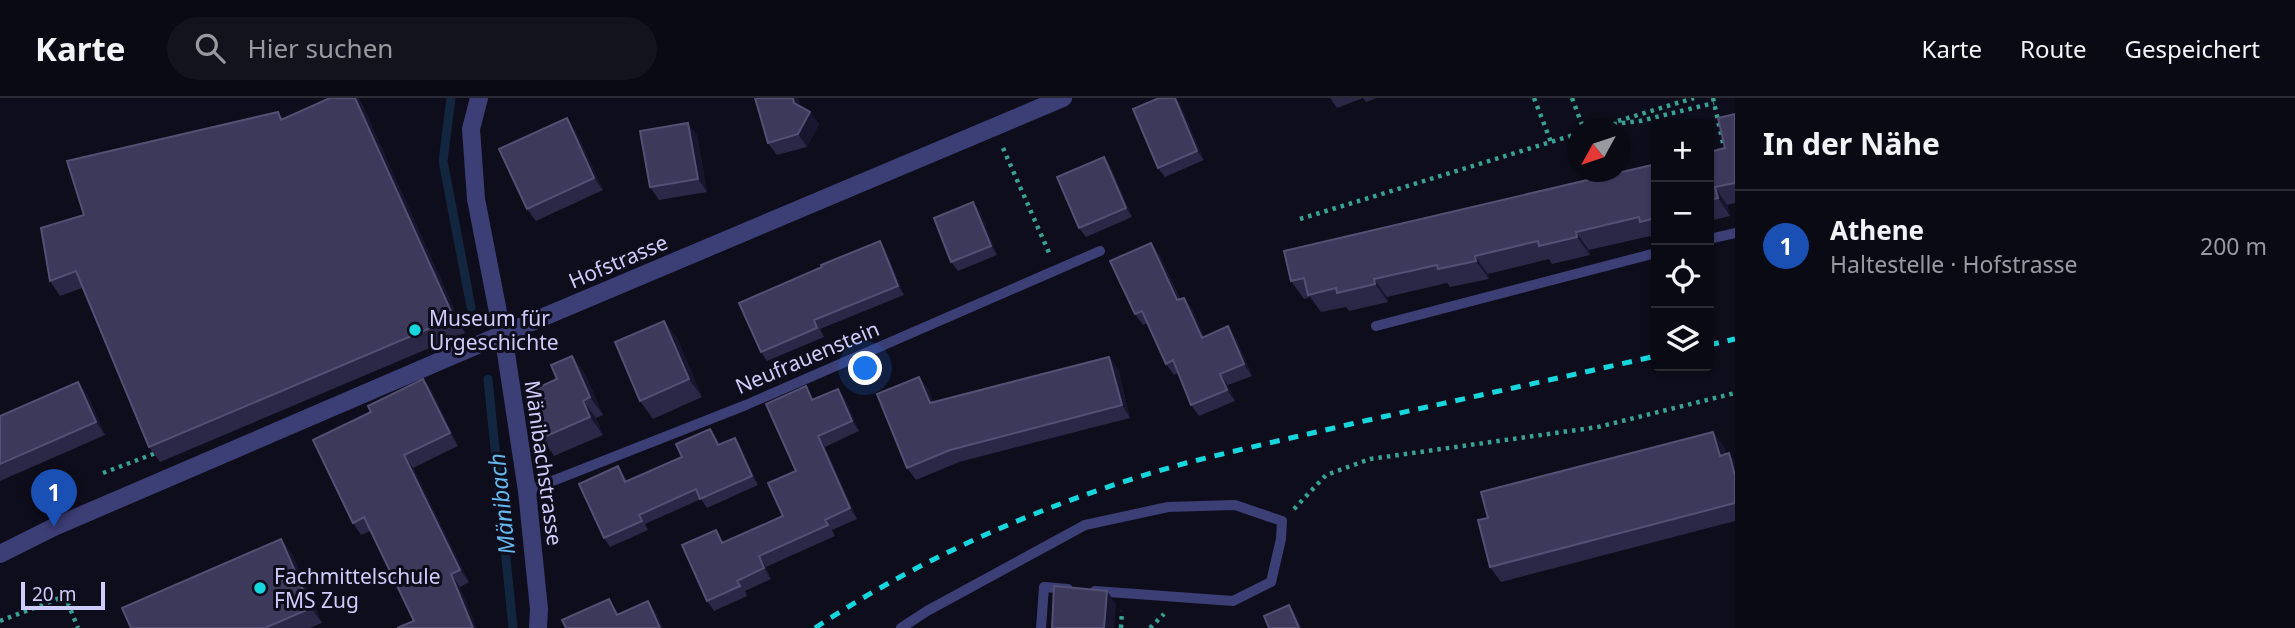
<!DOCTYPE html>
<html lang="de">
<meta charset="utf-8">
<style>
body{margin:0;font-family:"Noto Sans",sans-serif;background:#13131d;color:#f1f3f6}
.controls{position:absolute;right:21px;top:21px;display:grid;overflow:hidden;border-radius:7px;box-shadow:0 2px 5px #0004}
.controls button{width:63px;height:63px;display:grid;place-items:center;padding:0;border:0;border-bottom:2px solid #2a2b34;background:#0a0a14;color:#f1f3f6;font:35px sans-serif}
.compass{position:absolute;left:1567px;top:21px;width:63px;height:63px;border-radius:50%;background:#0a0a14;box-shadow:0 2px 5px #0004;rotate:230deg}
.scale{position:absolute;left:21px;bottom:18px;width:84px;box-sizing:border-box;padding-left:7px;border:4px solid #ceccfa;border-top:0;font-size:19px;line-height:24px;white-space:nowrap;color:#ceccfa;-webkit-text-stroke:5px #0e0d1b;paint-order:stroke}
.you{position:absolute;left:866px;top:271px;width:24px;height:24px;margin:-18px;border:5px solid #fff;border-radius:50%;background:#1a73e8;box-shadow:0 0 0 10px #1a73e833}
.badge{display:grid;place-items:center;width:46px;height:46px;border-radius:50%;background:#8c9099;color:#fff;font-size:23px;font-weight:700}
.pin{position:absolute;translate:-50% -58px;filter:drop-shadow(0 2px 4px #0008)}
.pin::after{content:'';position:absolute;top:37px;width:24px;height:21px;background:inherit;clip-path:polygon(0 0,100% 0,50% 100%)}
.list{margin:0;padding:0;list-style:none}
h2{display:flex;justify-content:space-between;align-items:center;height:91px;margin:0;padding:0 28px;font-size:30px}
h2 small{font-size:23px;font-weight:400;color:#999aa0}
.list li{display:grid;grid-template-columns:46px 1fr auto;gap:21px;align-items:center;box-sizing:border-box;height:112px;padding:0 28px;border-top:2px solid #2a2b34}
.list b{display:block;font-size:26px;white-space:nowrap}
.list p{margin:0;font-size:23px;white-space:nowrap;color:#999aa0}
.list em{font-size:23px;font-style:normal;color:#999aa0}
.icon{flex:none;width:38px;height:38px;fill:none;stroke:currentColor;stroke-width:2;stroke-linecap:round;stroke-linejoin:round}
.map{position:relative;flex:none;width:1735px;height:530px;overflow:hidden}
header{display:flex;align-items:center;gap:42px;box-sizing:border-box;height:98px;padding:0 35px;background:#0a0a14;border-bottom:2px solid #2a2b34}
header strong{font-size:33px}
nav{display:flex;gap:38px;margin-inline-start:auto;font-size:24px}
.search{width:490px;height:63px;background:#13131d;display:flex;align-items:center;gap:18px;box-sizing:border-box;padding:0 24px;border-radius:38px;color:#999aa0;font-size:26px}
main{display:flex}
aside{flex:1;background:#0a0a14}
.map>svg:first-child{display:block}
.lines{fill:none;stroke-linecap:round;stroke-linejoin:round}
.stream{stroke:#12273f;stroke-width:9}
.path{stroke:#38a294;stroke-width:4.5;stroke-dasharray:3.5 5;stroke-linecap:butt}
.service{stroke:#3c3e76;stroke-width:10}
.minor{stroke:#3c3e76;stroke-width:18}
.rail{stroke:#15d7dd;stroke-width:5;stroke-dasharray:10 9;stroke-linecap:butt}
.wall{fill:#2b2747}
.shaded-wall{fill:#18152e}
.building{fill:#3d395b;stroke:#545074;stroke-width:2}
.poi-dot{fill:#15d7dd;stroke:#0e0d1b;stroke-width:2.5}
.labels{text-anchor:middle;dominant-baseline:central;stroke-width:6;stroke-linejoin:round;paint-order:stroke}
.street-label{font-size:21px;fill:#ceccfa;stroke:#0e0d1b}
.poi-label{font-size:21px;fill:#ceccfa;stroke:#0e0d1b;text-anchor:start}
.water-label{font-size:23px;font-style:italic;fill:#64b9f0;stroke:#0e0d1b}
</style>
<header>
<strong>Karte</strong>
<div class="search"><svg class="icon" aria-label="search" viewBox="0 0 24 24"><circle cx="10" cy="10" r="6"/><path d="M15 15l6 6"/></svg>Hier suchen</div>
<nav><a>Karte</a><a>Route</a><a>Gespeichert</a></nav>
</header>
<main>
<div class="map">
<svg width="1735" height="530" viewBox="0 0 1735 530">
<rect width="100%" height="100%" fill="#0e0d1b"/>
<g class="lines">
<!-- stream -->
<path class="stream" d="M451 0 443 63 471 209
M488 281 513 530"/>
<!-- path -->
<path class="path" d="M1534 0 1551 44
M1572 0 1584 32
M1713 0 1725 54
M1618 23 1694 0
M1605 27 1640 23 1714 5
M1591 32 1607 27
M1003 50 1050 157
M1300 121 1577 36
M103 375 156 355
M1294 411 1326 377 1370 361 1598 329 1735 295
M0 523 65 498 78 530
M1121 530 1122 513
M1150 530 1164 516"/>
<!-- service -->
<path class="service" d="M1709 141 1735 135
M1376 228 1656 155
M527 393 746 307 1100 153
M901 530 927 513 1085 427 1168 409 1235 407 1282 423 1281 441 1271 484 1233 503 1095 493
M1041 530 1044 489 1068 491"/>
<!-- minor -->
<path class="minor" d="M479 0 471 31 476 101 506 255 527 393 539 511 538 530
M0 456 54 429 503 236 1063 0"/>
<!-- rail -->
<path class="rail" d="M1709 247 1735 241
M815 530C928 455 1056 401 1186 365 1241 351 1296 339 1351 326 1453 303 1555 281 1656 258"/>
</g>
<!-- wall -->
<path class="wall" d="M330 0H358L362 6 465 235 160 364 149 349 82 190 60 198 50 183 84 117 278 14 283 21Z
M755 0H798L800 8 810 14 819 26 807 49 777 57 768 45Z
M1330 0H1377L1366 4 1363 0 1337 10Z
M1179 4 1204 62 1165 79 1158 70Z
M1735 16V105L1727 107 1730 118 1709 123V54L1725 50Z
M575 32 603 92 536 123 527 111Z
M697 37 707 94 659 102 650 89Z
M1104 59 1110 68 1132 119 1086 139 1079 130Z
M1656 66V141L1653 142 1650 138 1589 152 1590 157 1552 166 1549 161 1488 176 1489 181 1450 189 1447 185 1387 199 1388 204 1349 213 1346 209 1321 214 1310 199 1304 201 1291 183Z
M973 104 980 114 997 157 958 173 951 164Z
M880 143 886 153 904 197 820 231 824 239 767 263 761 254 822 169Z
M1159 156 1180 201 1184 200 1192 211 1204 239 1236 240 1252 278 1228 287 1235 303 1199 318 1191 307 1178 275 1174 277 1166 266 1147 225 1143 227 1135 216Z
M664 223 677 240 702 299 653 321 640 303Z
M572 258 585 276 603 317 596 320 603 337 554 358 542 340V313L557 281Z
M1118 271 1130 320 959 364 916 382 907 370 919 279 928 291 933 305Z
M423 281 432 293 458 348 413 370 469 484 460 489 414 523 370 433 361 437 353 425Z
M838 291 845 301 859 333 825 349 857 421 832 432 835 438 766 469 771 481 745 493 747 498 714 513 707 503 724 444 783 418 796 373 813 299 814 301Z
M87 296 105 337 0 383V318Z
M1713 334 1724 349 1726 356 1729 355 1735 364V423L1501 484 1490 469 1488 420Z
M717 340 720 347 735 340 741 349 758 387 707 410 701 401 645 426 648 432 610 449 604 440 618 368 627 383 682 359Z
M281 441 292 456 322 525 310 530H131Z"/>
<!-- shaded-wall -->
<path class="shaded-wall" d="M355 0H358L362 6 465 235 454 220Z
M793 0H798L803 18 794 5Z
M1175 0H1176L1179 4 1204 62 1197 53Z
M810 14 819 26 807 49 798 36Z
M567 20 575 32 603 92 594 80Z
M688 25 697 37 707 94 698 81Z
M1104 59 1110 68 1132 119 1126 110Z
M1715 89 1727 107 1730 118 1718 100Z
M973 104 980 114 997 157 991 148Z
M1576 134 1589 152 1590 157 1577 139Z
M880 143 886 153 904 197 898 188Z
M1151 145 1159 156 1185 214 1177 202Z
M1475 158 1488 176 1489 181 1476 163Z
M1374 181 1387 199 1388 204 1375 186Z
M1184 200 1192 211 1210 251 1202 240Z
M664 223 677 240 702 299 689 281Z
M1228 228 1236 240 1252 278 1244 266Z
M572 258 585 276 603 317 590 299Z
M1109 259 1118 271 1130 320 1122 307Z
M1220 276 1228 287 1235 303 1227 292Z
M919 279 928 291 939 318 930 305Z
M423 281 432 293 458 348 450 335Z
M78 284 87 296 105 337 96 324Z
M838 291 845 301 859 333 852 323Z
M583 303 596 320 603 337 590 319Z
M710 331 717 340 724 357 718 347Z
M1713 334 1724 349 1730 373 1720 358Z
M818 338 825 349 857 421 850 410Z
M735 340 741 349 758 387 752 378Z
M1729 355 1735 364V378Z
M404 357 413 370 469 484 460 472Z
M281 441 292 456 322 525 311 510Z
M759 458 766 469 771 481 764 470Z
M451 476 460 489 477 530H473Z
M1107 493 1116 506 1114 530H1104Z
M609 501 618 514 625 530 617 517Z
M648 503 657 516 663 530H660Z
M1289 507 1296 516 1302 530H1299Z"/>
<!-- building -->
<path class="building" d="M330 0H355L454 220 149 349 76 173 50 183 41 130 84 117 67 63 278 14 281 22Z
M755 0H793L794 5 810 14 798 36 768 45Z
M1159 0H1175L1197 53 1158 70 1133 11Z
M1735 16V85L1715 89 1718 100 1709 102V54L1725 50 1718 20Z
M567 20 594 80 527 111 499 51Z
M688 25 698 81 650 89 640 33Z
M1104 59 1126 110 1079 130 1057 79Z
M1656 66V120L1640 124 1639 119 1576 134 1577 139 1539 148 1538 143 1475 158 1476 163 1438 171 1437 167 1374 181 1375 186 1337 195 1336 190 1308 197 1304 180 1291 183 1284 153Z
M973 104 991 148 951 164 934 120Z
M880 143 898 188 814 222 817 230 761 254 739 205 822 169 821 167Z
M1151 145 1177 202 1184 200 1202 240 1228 228 1244 266 1220 276 1227 292 1191 307 1173 262 1166 266 1142 213 1135 216 1110 163Z
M664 223 689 281 640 303 615 244Z
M572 258 590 299 583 303 590 319 542 340 532 318 542 313 533 292 557 281 551 267Z
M1109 259 1122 307 950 352 907 370 877 296 919 279 930 305Z
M423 281 450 335 404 357 460 472 451 476 473 530H397L414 523 364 419 353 425 313 342 371 314 368 308Z
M78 284 96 324 0 366V318Z
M806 288 812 302 838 291 852 323 818 338 850 410 825 422 828 427 759 458 764 470 737 483 740 488 707 503 682 447 716 432 722 445 783 418 768 385 796 373 766 306Z
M710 331 718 347 735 340 752 378 700 401 696 391 639 417 642 423 604 440 579 386 618 368 625 384 682 359 676 346Z
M1713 334 1720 358 1729 355 1735 378V405L1490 469 1478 422 1488 420 1481 394Z
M281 441 311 510 265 530H131L122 510Z
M1054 488 1107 493 1104 530H1052Z
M609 501 617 517 648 503 660 530H566L562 522Z
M1289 507 1299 530H1269L1264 518Z"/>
<!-- markers -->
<g class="poi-dot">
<circle cx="415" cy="232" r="7"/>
<circle cx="260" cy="490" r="7"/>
</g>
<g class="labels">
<!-- street labels -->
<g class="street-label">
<text transform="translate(618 163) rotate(-23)">Hofstrasse</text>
<text transform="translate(807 259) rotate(-23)">Neufrauenstein</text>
<text transform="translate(544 365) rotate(82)">Mänibachstrasse</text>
</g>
<!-- poi labels -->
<g class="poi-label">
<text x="429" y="220">Museum für<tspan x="429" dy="24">Urgeschichte</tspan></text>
<text x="274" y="478">Fachmittelschule<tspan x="274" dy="24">FMS Zug</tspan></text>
</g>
<!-- water labels -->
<g class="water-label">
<text transform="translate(501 406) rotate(-96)">Mänibach</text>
</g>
</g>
</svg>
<div class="controls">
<button>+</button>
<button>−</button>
<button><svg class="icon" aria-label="locate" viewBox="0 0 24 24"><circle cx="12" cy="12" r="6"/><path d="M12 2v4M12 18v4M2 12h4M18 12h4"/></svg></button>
<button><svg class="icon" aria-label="layers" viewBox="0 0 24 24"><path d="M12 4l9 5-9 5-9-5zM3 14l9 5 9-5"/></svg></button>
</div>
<svg class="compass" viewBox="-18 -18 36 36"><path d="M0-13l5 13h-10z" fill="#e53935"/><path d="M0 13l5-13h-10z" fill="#999aa0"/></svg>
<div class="scale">20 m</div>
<div class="you"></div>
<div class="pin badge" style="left:54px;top:429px;background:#1a4fb4">1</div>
</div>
<aside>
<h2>In der Nähe<small></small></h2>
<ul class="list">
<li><span class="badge" style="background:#1a4fb4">1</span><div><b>Athene</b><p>Haltestelle · Hofstrasse</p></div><em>200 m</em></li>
</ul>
</aside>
</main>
